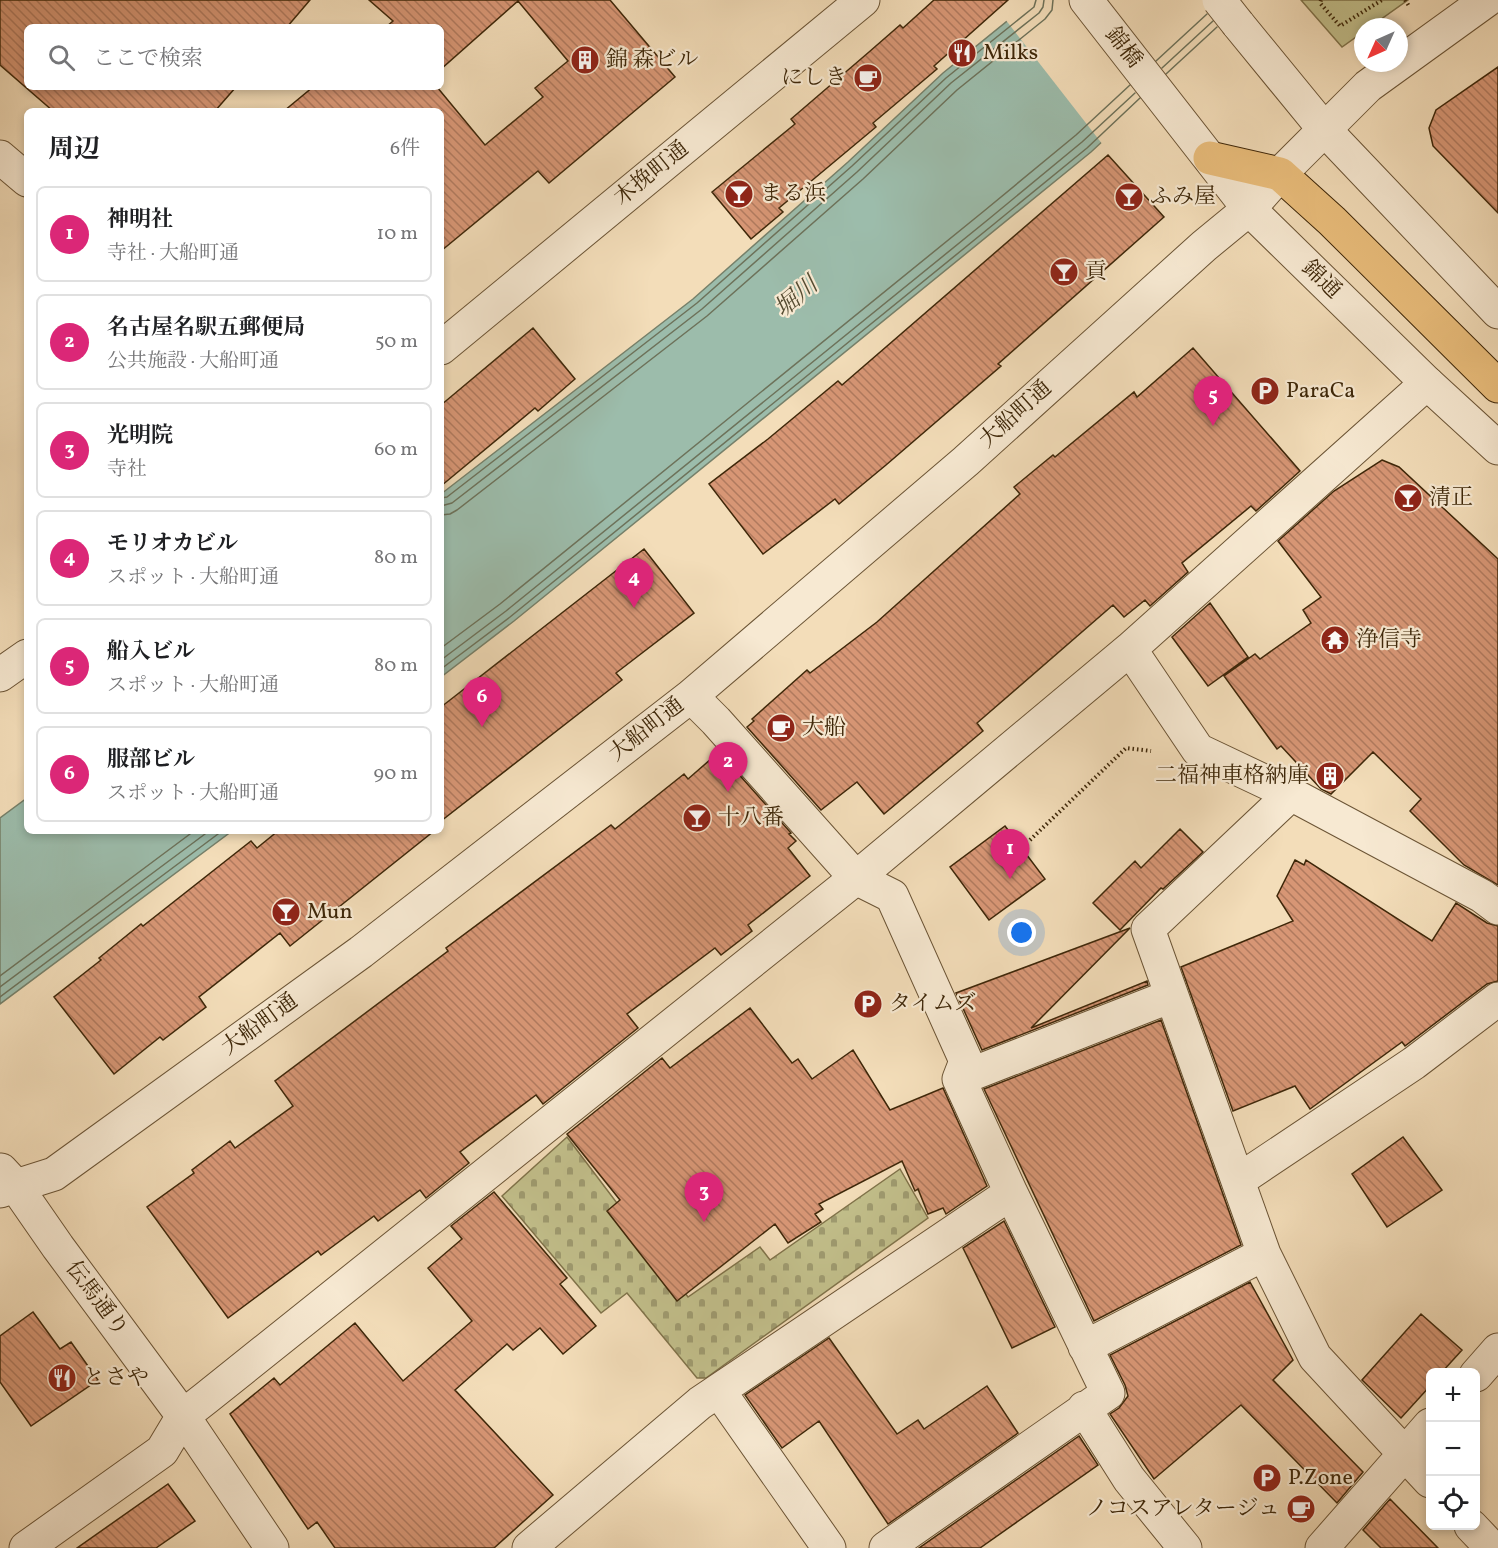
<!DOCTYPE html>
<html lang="ja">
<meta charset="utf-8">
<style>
body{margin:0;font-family:Vollkorn,"Noto Serif JP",serif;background:#f6f6f6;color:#202124}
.controls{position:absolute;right:18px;bottom:18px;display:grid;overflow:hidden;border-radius:9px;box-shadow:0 3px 9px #0003}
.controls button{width:54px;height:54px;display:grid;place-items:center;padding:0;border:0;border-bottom:2px solid #e0e0e0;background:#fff;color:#202124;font:30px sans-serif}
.compass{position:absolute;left:1354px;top:18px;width:54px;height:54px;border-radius:50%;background:#fff;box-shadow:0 3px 9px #0003;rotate:225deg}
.you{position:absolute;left:1022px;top:933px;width:21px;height:21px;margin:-15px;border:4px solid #fff;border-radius:50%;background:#1a73e8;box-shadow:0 0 0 9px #1a73e833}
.badge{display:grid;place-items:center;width:39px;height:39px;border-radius:50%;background:#db2777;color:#fff;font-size:20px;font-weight:700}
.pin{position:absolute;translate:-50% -50px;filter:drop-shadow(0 2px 3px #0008)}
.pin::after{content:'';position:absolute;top:32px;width:21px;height:18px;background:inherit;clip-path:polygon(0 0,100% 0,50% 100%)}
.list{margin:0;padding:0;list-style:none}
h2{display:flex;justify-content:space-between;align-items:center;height:78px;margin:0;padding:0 24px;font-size:26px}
h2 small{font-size:20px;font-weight:400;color:#757577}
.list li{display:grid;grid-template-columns:39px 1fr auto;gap:18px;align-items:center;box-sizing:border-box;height:96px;margin:0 12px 12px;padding:0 12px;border:2px solid #e0e0e0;border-radius:9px}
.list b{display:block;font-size:22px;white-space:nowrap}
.list p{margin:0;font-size:20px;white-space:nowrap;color:#757577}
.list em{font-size:20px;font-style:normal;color:#757577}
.icon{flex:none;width:33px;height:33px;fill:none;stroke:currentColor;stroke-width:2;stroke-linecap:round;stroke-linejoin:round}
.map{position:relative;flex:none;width:1498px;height:1548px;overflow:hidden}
.search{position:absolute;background:#fff;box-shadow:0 3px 9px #0003;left:24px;top:24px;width:420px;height:66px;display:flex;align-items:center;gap:15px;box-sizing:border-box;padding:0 21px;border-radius:9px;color:#757577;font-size:22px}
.panel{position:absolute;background:#fff;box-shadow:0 3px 9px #0003;left:24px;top:108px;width:420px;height:726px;border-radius:9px}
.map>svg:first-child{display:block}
.green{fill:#c2bf8b;stroke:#80734a;stroke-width:1.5}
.cemetery{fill:url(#cemetery-stones);stroke:#80734a;stroke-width:1.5}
.water{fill:#9cbcab;stroke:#76806a;stroke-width:1.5}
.pier{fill:#f3ddb9}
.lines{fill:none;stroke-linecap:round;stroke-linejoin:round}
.shore{stroke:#6d725a;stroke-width:1.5}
.building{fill:url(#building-back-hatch);stroke:#3e2709;stroke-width:1.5}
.minor-casing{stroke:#6b5435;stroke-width:35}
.tertiary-casing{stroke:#6b5435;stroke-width:35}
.motorway-casing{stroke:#3e2709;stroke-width:35}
.path{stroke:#3e2709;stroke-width:4;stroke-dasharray:1.5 3;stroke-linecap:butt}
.minor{stroke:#f7e9d2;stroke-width:33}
.tertiary{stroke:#f7e9d2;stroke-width:33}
.motorway{stroke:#eabe7c;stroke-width:33}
.tertiary-bridge-casing{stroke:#6b5435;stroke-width:35;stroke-linecap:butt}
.tertiary-bridge{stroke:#f7e9d2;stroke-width:33}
.labels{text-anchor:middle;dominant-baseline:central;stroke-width:4.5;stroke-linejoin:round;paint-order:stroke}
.street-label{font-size:22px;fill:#3e2709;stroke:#f7e9d2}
.poi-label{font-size:22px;fill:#3e2709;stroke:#f7e9d2;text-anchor:start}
.water-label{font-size:24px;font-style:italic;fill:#564c32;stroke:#f7e9d2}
</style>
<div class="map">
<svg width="1498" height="1548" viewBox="0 0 1498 1548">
<defs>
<pattern id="cemetery-stones" width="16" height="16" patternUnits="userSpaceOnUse" patternTransform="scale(1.5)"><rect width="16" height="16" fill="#c2bf8b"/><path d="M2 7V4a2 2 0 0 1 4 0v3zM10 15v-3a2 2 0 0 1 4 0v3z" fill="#9f9b70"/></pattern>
<pattern id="building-back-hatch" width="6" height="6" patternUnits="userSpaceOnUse" patternTransform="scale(1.5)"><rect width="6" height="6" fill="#d79675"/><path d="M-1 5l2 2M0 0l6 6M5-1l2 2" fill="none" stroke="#b07a5e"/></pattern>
</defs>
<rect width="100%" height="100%" fill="#f3ddb9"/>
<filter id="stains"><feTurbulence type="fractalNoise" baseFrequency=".00333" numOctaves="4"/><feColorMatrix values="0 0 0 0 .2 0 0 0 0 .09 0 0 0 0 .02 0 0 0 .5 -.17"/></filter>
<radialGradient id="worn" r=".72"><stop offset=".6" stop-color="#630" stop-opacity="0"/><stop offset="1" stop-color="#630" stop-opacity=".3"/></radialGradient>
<!-- green -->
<path class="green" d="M1301 0H1408L1370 27H1363V32L1342 47Z"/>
<!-- cemetery -->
<path class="cemetery" d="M567 1137 688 1297 760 1247 770 1260 900 1169 928 1218 706 1378H697L627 1293 601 1313 502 1196Z"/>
<!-- water -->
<path class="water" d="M1033 0H1255L1091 152 514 621 441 677V494L693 299 848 162 943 73Z
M27 798V831H232L0 1004V818Z"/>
<!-- pier -->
<path class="pier" d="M1029 0H1258L1103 145 1005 19Z"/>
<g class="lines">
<!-- shore -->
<path class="shore" d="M1156 61 1207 14
M1162 68 1213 21
M1166 74 1217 27
M441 498 447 497 697 303 852 166 946 78 1034 7 1036 0
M441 506 452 503 702 309 857 172 951 83 1039 13 1043 7 1044 0
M441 515 450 514 457 510 707 316 863 179 957 90 1045 19 1052 10 1053 0
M441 648 500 604 984 211 1076 135 1130 85
M441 660 506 611 990 218 1082 142 1135 93
M441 669 510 617 994 224 1087 148 1140 98
M0 976 194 831
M0 987 209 831
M0 997 222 831"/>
</g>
<!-- building -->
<path class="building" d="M0 0H310L287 27H27V87H236L215 111H53L0 65Z
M369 0H610L675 77 549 183 538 171 441 251V111H284L313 87H437L485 145 543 97 535 88 568 61 518 1 441 69V27H386L393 21Z
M934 0H1008L934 66 937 69 873 123 876 127 779 208 783 212 751 239 712 192 795 124 791 119 869 52 900 25 903 28Z
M1498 67V213L1433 146 1429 128 1436 110Z
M1108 155 1164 217 998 364 1001 366 886 465 839 504 835 499 763 554 709 484 768 439 838 381 842 385Z
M533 328 575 379 538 411 535 408 441 486V405Z
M1193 348 1300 471 1256 511 1251 506 1182 563 1188 572 1150 606 1145 600 1124 617 1113 605 977 723 983 731 884 814 857 782 821 810 747 727 754 721 752 719 807 670 810 673 877 622 1020 494 1014 487 1053 455 1055 457 1134 392 1137 397Z
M1382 460 1399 467 1498 559V885L1464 865 1410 811 1421 799 1373 752 1331 794 1321 789 1281 746 1277 749 1224 676 1255 654 1260 659 1311 623 1303 610 1321 597 1278 541 1334 491Z
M644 549 694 613 616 673 622 680 441 821V707Z
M1210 603 1248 657 1208 686 1172 637Z
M719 752 791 833 789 834 796 841 788 848 810 876 748 925 752 931 721 955 715 948 627 1014 638 1028 543 1104 536 1095 460 1152 469 1163 426 1198 420 1190 378 1221 374 1216 321 1255 318 1251 228 1318 147 1207 194 1173 192 1170 230 1141 235 1148 293 1106 275 1081 448 951 446 948 611 825 615 829 684 774 688 779Z
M1005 826 1045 879 989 920 950 867Z
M1180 829 1203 852 1163 889 1161 888 1120 930 1093 903 1135 861 1141 868Z
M278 831H434L290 946 280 933 199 997 206 1007 163 1040 160 1037 114 1074 54 997 101 960 99 958 141 924 143 926 251 841 257 848Z
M1295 860 1304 865 1306 860 1432 941 1456 903 1487 923 1498 926V981L1487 984 1405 1046 1402 1042 1310 1109 1295 1086 1233 1111 1181 967 1293 921 1277 896Z
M1130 928 1031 1028 1147 981 1148 985 982 1050 956 993Z
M750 1008 792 1063 798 1059 812 1079 853 1050 890 1110 943 1088 987 1186 946 1214 943 1208 928 1214 918 1189 915 1191 902 1161 819 1204 823 1209 815 1214 821 1222 788 1243 775 1224 677 1301 607 1211 620 1200 567 1134 662 1058 670 1068Z
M1161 1020 1241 1245 1094 1321 984 1089Z
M1403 1137 1442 1190 1387 1227 1352 1174Z
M494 1192 567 1278 560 1284 596 1326 563 1354 540 1328 513 1350 507 1344 455 1390 553 1495 494 1548H335L317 1522 308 1529 230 1414 274 1378 280 1385 355 1323 403 1381 472 1321 428 1268 462 1239 451 1226Z
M1004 1221 1055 1327 1012 1348 963 1248Z
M1250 1282 1293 1360 1273 1380 1363 1472 1337 1503 1241 1405 1154 1479 1110 1414 1119 1408 1128 1396 1125 1385 1110 1355Z
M33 1312 60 1349 71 1342 98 1380 31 1426 0 1382V1336Z
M1421 1314 1462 1350 1442 1372H1431V1385L1401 1418 1362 1380Z
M829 1338 897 1434 918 1420 924 1429 987 1386 1018 1433 888 1524 819 1421 782 1448 745 1395Z
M1079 1436 1098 1465 980 1548H919Z
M168 1484 195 1521 156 1548H77Z
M1390 1499 1438 1548H1381L1363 1530Z"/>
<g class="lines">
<!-- minor casing -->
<g class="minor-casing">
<path id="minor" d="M0 157 27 180
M1130 649 1198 750 1291 794 1482 896 1498 908
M691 696 716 721 856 878 892 896 966 1061 959 1079 1011 1193 1108 1393 886 1548
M1291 794 1148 929 1264 1254 1315 1357 1430 1481
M959 1079 1171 996
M1 1170 15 1185 58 1247 183 1416 272 1548
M1239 1180 1414 1063 1498 999
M0 1191 54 1174 361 952 691 696 966 461 1204 246 1249 209 1280 174 1368 86 1487 0
M1085 1347 1264 1254
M1476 1375 1498 1350
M719 1391 829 1548
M1084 1408 1129 1479 1185 1548
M1471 1526 1492 1548
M26 1548 162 1451 183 1416 206 1398 856 878 1130 649 1427 383
M529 1548 700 1403 1011 1193
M1322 1548 1430 1425"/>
</g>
<!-- tertiary casing -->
<g class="tertiary-casing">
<path id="tertiary" d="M1086 0 1249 209 1427 383 1498 448
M1238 24 1324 129 1498 312
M441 348 863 0
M0 675 27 656"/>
</g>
<!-- motorway casing -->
<g class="motorway-casing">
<path id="motorway" d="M1210 158 1280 174 1332 221 1498 386"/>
</g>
<!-- path -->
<path class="path" d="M1321 0 1320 3 1340 26 1382 0
M1405 0 1409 6
M1030 840 1126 748 1151 751"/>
<!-- minor -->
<use href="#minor" class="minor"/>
<!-- tertiary -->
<use href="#tertiary" class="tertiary"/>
<!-- motorway -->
<use href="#motorway" class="motorway"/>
<!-- tertiary-bridge casing -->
<g class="tertiary-bridge-casing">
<path id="tertiary-bridge" d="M1219 0 1238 24"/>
</g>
<!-- tertiary-bridge -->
<use href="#tertiary-bridge" class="tertiary-bridge"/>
</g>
<!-- icons -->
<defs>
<g id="restaurant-disc" transform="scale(1.5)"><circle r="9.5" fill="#8f2418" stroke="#f7e9d2"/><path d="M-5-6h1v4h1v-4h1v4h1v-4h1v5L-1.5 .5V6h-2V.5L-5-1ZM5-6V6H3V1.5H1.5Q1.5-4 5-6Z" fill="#fff"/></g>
<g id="building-disc" transform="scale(1.5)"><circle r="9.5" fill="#8f2418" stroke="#f7e9d2"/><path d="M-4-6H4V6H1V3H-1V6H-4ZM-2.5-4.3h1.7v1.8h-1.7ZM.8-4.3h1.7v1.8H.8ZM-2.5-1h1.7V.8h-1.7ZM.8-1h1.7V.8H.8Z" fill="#fff"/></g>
<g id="cafe-disc" transform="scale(1.5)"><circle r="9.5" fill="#8f2418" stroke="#f7e9d2"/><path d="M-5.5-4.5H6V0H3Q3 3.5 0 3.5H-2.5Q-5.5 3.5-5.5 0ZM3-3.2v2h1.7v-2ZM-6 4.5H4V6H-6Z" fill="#fff"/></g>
<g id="bar-disc" transform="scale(1.5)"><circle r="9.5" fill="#8f2418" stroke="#f7e9d2"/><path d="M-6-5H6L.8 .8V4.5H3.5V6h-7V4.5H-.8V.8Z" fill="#fff"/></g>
<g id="parking-disc" transform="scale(1.5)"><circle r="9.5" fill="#8f2418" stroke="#f7e9d2"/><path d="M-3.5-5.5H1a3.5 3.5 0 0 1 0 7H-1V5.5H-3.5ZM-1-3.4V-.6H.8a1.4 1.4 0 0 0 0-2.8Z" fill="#fff"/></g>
<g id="temple-disc" transform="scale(1.5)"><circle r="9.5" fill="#8f2418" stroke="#f7e9d2"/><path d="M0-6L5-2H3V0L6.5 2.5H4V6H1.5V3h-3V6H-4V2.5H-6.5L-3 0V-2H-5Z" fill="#fff"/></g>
</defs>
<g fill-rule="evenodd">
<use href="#restaurant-disc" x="962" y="53"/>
<use href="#building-disc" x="585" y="60"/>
<use href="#cafe-disc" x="868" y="78"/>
<use href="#bar-disc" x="739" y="194"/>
<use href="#bar-disc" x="1129" y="197"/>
<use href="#bar-disc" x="1064" y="272"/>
<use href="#parking-disc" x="1265" y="391"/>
<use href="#bar-disc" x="1408" y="498"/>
<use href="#temple-disc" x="1335" y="640"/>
<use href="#cafe-disc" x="781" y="728"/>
<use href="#building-disc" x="1330" y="776"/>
<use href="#bar-disc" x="697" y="818"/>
<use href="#bar-disc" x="286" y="912"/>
<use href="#parking-disc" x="868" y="1004"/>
<use href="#restaurant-disc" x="62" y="1378"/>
<use href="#parking-disc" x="1267" y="1478"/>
<use href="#cafe-disc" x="1301" y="1509"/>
</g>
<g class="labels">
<!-- street labels -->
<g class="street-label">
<text transform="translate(1123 48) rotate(52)">錦橋</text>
<text transform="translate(652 174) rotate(-39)">木挽町通</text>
<text transform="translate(1321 280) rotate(44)">錦通</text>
<text transform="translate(1016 415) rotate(-42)">大船町通</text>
<text transform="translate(647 730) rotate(-38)">大船町通</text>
<text transform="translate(260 1025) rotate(-36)">大船町通</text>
<text transform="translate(96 1299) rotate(53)">伝馬通り</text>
</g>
<!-- poi labels -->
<g class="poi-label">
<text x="983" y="53">Milks</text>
<text x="606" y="60">錦 森ビル</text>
<text x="847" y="78" text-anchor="end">にしき</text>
<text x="760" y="194">まる浜</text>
<text x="1150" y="197">ふみ屋</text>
<text x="1085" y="272">貢</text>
<text x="1286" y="391">ParaCa</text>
<text x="1429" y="498">清正</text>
<text x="1356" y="640">浄信寺</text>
<text x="802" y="728">大船</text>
<text x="1309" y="776" text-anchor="end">二福神車格納庫</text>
<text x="718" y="818">十八番</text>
<text x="307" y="912">Mun</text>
<text x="889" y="1004">タイムズ</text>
<text x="83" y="1378">とさや</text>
<text x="1288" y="1478">P.Zone</text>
<text x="1280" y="1509" text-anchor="end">ノコスアレタージュ</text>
</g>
<!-- water labels -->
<g class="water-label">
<text transform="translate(797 298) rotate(-40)">堀川</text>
</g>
</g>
<rect width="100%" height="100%" filter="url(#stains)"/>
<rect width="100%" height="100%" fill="url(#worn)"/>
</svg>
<div class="controls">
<button>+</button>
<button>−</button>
<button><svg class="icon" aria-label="locate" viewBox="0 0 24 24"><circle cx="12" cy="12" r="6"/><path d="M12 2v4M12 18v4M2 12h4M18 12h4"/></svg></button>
</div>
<svg class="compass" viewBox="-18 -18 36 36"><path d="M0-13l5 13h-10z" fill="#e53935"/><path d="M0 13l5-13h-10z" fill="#757577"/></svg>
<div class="you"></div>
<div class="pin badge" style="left:1010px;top:879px">1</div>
<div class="pin badge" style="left:728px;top:792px">2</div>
<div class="pin badge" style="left:704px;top:1222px">3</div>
<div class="pin badge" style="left:634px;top:608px">4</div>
<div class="pin badge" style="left:1213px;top:426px">5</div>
<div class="pin badge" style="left:482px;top:727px">6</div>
<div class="search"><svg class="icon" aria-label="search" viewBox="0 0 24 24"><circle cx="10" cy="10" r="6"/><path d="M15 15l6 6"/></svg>ここで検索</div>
<section class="panel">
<h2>周辺<small>6件</small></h2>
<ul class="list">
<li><span class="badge">1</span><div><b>神明社</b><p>寺社 · 大船町通</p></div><em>10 m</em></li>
<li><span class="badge">2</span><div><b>名古屋名駅五郵便局</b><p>公共施設 · 大船町通</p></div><em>50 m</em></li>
<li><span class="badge">3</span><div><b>光明院</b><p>寺社</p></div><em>60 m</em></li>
<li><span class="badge">4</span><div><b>モリオカビル</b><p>スポット · 大船町通</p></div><em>80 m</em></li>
<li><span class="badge">5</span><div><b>船入ビル</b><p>スポット · 大船町通</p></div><em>80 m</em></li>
<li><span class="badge">6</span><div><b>服部ビル</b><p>スポット · 大船町通</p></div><em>90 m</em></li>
</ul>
</section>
</div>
